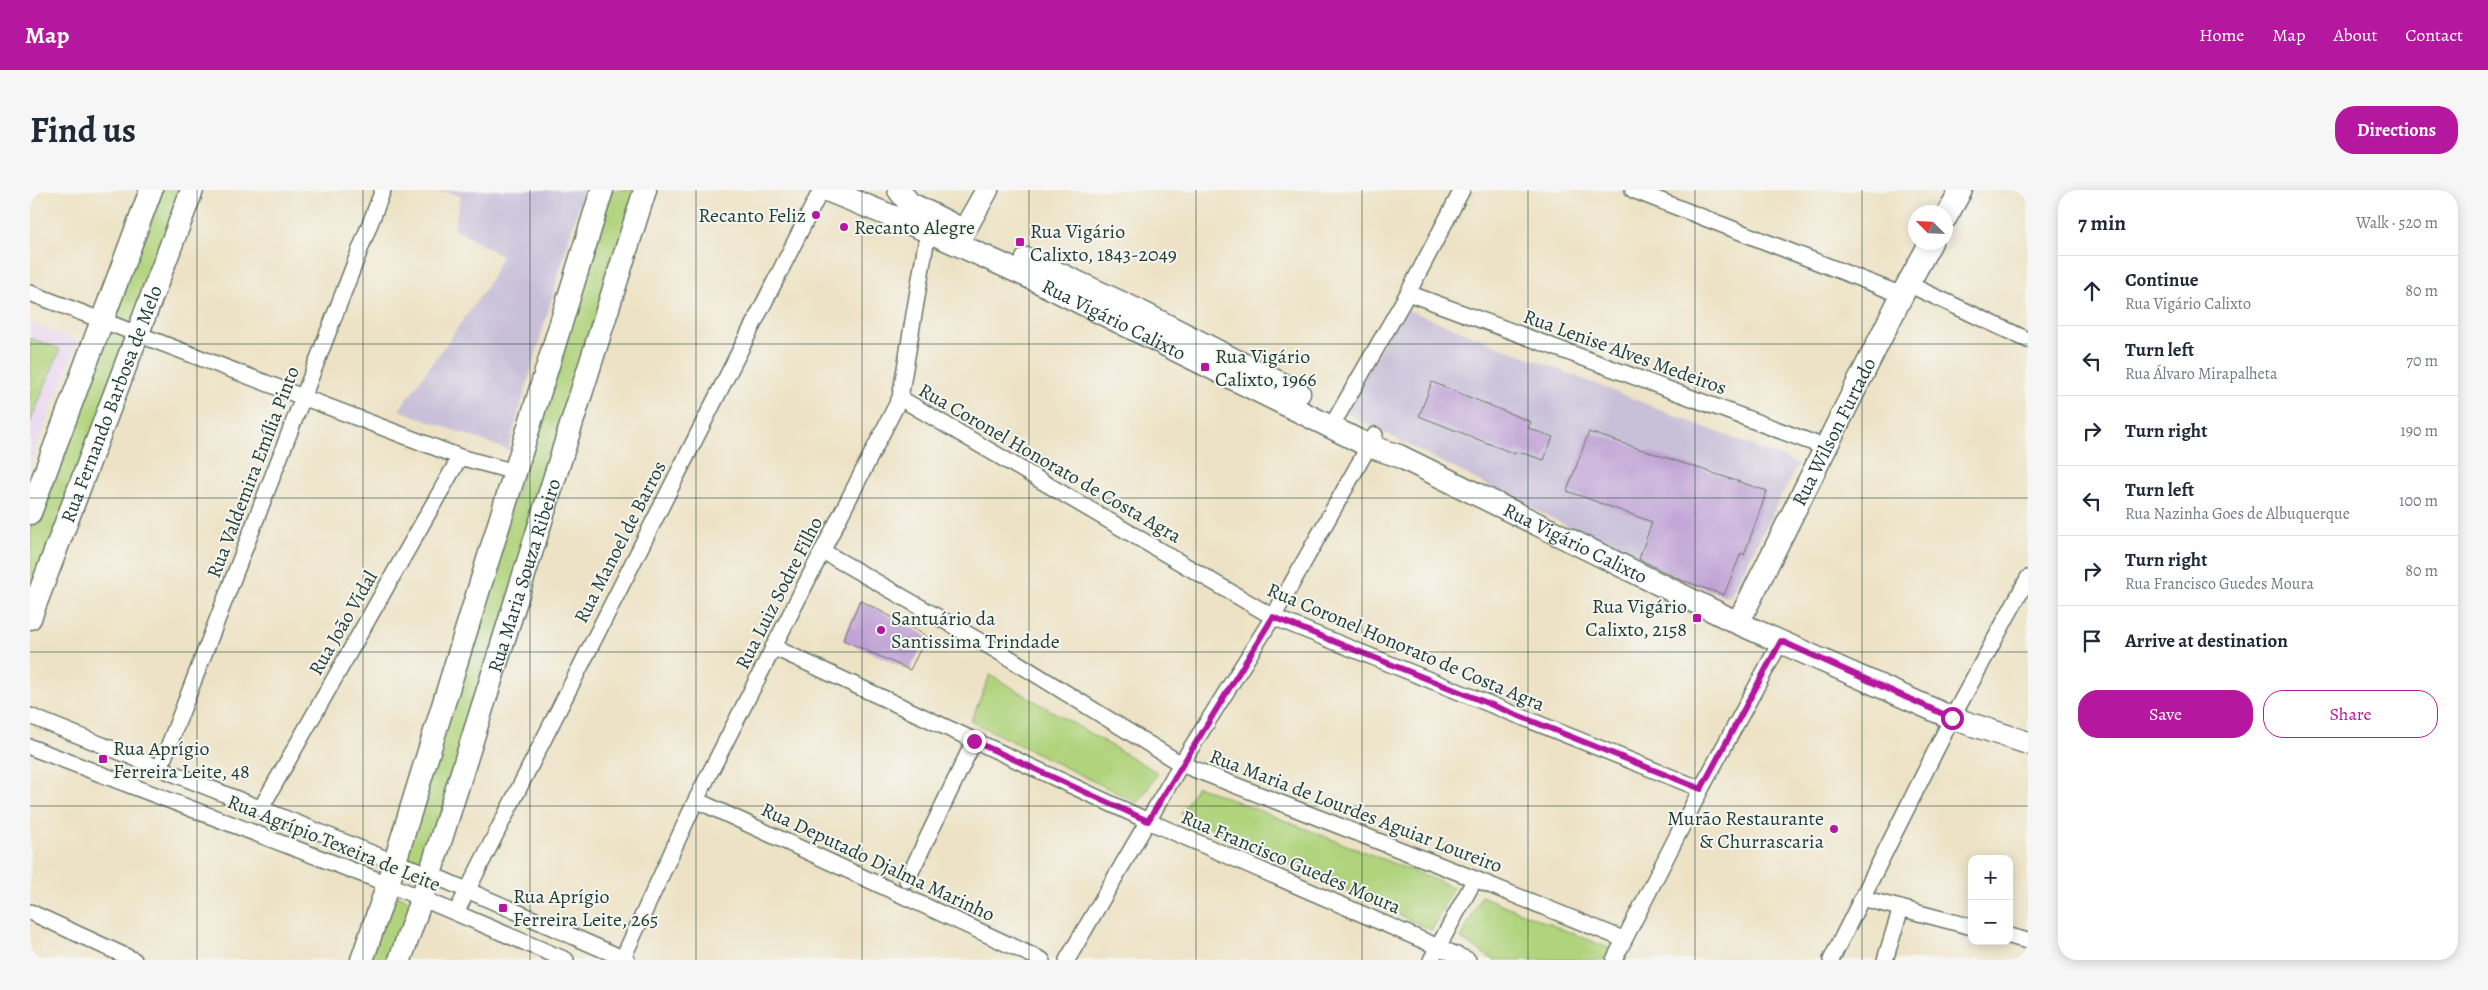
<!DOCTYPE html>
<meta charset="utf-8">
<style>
body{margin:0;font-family:Alegreya,serif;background:#f6f6f7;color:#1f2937}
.controls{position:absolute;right:15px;bottom:15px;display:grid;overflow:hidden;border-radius:10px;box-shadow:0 2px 12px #0003}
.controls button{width:45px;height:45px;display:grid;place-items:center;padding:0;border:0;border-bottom:1px solid #e0e1e3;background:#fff;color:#1f2937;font:25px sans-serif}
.compass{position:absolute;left:1878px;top:15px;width:45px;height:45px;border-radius:50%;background:#fff;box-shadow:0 2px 12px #0003;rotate:294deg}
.stop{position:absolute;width:15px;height:15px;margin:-11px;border:4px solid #b5179e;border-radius:50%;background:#fff}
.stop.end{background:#b5179e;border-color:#fff;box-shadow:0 1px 5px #0008}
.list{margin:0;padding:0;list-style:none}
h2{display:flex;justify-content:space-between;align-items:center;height:65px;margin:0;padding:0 20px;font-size:21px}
h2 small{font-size:16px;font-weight:400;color:#747a83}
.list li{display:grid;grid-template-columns:32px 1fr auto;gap:15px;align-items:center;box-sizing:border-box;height:70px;padding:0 20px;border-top:1px solid #e0e1e3}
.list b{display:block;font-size:19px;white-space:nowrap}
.list p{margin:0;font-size:16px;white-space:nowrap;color:#747a83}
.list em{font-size:16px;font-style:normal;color:#747a83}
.actions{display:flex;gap:10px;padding:15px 20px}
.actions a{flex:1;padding:11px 0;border:1px solid #b5179e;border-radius:20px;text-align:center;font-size:18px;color:#b5179e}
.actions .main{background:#b5179e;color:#fff}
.icon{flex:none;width:28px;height:28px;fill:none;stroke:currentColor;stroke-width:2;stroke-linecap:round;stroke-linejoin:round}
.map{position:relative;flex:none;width:1998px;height:770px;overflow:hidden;border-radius:20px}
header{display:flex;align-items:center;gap:30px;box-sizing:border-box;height:70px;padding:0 25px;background:#b5179e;color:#fff}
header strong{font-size:24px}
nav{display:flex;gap:28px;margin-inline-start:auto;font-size:18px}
.intro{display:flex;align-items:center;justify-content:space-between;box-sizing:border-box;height:120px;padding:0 30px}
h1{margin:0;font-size:35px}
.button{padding:12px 22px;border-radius:20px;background:#b5179e;color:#fff;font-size:18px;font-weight:700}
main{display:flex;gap:30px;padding:0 30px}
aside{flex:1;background:#fff;border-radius:20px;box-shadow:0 2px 12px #0003}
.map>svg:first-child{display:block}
.built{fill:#e7d2ef}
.industrial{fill:#c8bfd8}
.green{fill:#b0d37b;stroke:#688858}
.building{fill:#c0a3d5}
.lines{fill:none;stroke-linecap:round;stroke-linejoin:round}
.street-casing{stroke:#677767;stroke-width:18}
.secondary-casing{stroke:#677767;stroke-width:25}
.street{stroke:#fff;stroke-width:15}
.secondary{stroke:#fff;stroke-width:22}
.route{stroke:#b5179e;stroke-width:6}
.grid{fill:none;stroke:#1f3d34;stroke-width:1;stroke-opacity:0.55}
.poi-dot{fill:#b5179e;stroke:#f6f6f2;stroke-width:2}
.labels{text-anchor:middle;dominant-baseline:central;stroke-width:4;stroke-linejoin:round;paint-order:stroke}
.poi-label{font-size:20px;fill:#1f3d34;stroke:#f6f6f2;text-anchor:start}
.street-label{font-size:20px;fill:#1f3d34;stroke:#f6f6f2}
</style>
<header>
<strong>Map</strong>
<nav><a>Home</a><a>Map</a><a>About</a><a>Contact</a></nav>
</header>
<div class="intro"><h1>Find us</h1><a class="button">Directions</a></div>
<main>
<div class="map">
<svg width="1998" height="770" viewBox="0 0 1998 770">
<rect width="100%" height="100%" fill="#f6f6f2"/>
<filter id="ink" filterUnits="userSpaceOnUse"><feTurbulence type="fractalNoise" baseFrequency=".02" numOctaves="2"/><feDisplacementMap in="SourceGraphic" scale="10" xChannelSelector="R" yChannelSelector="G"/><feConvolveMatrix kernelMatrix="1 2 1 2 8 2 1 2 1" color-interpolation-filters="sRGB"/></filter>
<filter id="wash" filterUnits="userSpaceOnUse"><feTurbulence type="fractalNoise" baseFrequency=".0096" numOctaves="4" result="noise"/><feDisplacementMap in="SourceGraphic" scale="20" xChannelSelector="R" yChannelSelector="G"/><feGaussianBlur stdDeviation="1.12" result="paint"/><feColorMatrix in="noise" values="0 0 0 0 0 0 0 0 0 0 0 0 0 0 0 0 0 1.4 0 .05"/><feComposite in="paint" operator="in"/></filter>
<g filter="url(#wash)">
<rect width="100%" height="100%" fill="#ede2c5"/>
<!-- built -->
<path class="built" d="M0 133 48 151 0 273Z"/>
<!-- industrial -->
<path class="industrial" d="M407 0H553L478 260 369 220 456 98 472 66 424 39 431 6Z
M1373 118 1768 274 1699 407 1541 338 1314 222Z"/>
<!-- green -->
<path class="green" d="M126 0H157L105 136 75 128Z
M581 0H608L396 675 373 668Z
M74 135 101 147 0 415V334Z
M0 148 30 159 0 233Z
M960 485 1128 583 1108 613 941 531Z
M1167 596 1423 697 1402 740 1151 624Z
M362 702 383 713 363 770H339Z
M1451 706 1581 759 1576 770H1464L1431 749Z"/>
<g id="blocks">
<!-- building -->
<path class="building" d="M1402 192 1501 232 1498 238 1523 247 1514 270 1486 261 1485 264 1389 226Z
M1559 242 1737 301 1714 365 1711 363 1694 405 1651 390 1609 369 1622 332 1537 301Z
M830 410 897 446 880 480 813 450Z"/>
</g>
</g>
<g filter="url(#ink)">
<use href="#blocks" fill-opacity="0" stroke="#677767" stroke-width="1"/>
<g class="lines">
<!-- street casing -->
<g class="street-casing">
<path id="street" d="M1603 0 1872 105
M1878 94 1998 150
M0 103 430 267 485 282
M1378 103 1797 258
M870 208 1243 427 1671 599
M1301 237 1378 103 1432 0
M794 362 976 466 1151 574 1445 689 1593 749
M743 457 1118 631 1438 770
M0 526 364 672 400 684 597 770
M0 557 358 694 536 770
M130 578 353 0
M666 610 1012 770
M231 618 430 267
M877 690 944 551
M1832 708 1942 737
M0 722 104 770
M426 723 791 0
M1979 746 1998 751
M592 770 666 610 870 208 898 41
M1037 770 1151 574 1243 427 1345 245
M1401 770 1445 689
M1584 770 1671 599 1751 451
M1801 770 1922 528 1998 388
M1855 770 1871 718"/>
</g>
<!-- secondary casing -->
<g class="secondary-casing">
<g id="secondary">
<path id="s1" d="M797 0 898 41 995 85 1339 256 1369 266 1708 433 1922 528 1998 553"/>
<path d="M869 0 879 13 925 36"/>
<path d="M1916 27 1931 0"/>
<path d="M934 41 957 0"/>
<path d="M997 69 1109 121 1269 203"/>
<path d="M0 323 121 0"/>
<path id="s2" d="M0 428 162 0"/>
<path id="s3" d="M1708 433 1872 105 1901 52"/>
<path d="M332 770 358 694 572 0"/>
<path id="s4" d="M370 770 400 684 615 0"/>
</g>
</g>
<!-- street -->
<use href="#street" class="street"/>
<!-- secondary -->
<use href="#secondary" class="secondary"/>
</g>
</g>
<g class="lines" filter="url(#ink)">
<!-- route -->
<path class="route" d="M944 551 1118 631 1243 427 1671 599 1751 451 1922 528"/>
</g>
<!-- grid -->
<path class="grid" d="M167 0V770M333 0V770M500 0V770M666 0V770M832 0V770M999 0V770M1166 0V770M1332 0V770M1498 0V770M1665 0V770M1832 0V770M0 154H1998M0 308H1998M0 462H1998M0 616H1998"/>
<!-- markers -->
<g class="poi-dot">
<circle cx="786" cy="25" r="5"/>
<circle cx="814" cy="37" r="5"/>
<rect x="985" y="47" width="10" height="10" rx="2.5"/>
<rect x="1170" y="172" width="10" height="10" rx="2.5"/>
<rect x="1662" y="423" width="10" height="10" rx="2.5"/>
<circle cx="851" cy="440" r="5"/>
<rect x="68" y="564" width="10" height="10" rx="2.5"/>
<circle cx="1804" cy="639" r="5"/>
<rect x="468" y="713" width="10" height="10" rx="2.5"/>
</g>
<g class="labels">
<!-- poi labels -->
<g class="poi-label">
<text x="776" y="25" text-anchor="end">Recanto Feliz</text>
<text x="824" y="37">Recanto Alegre</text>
<text x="1000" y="41">Rua Vigário<tspan x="1000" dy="23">Calixto, 1843-2049</tspan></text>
<text x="1185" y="166">Rua Vigário<tspan x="1185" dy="23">Calixto, 1966</tspan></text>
<text x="1657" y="416" text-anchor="end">Rua Vigário<tspan x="1657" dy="23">Calixto, 2158</tspan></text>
<text x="861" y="428">Santuário da<tspan x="861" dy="23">Santissima Trindade</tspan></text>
<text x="83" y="558">Rua Aprígio<tspan x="83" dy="23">Ferreira Leite, 48</tspan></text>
<text x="1794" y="628" text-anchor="end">Murão Restaurante<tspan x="1794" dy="23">&amp; Churrascaria</tspan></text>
<text x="483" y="706">Rua Aprígio<tspan x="483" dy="23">Ferreira Leite, 265</tspan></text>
</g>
<!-- street labels -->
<g class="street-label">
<text stroke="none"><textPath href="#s1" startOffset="315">Rua Vigário Calixto</textPath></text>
<text transform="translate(1595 162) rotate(20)">Rua Lenise Alves Medeiros</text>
<text stroke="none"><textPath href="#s2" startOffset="229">Rua Fernando Barbosa de Melo</textPath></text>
<text stroke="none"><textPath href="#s3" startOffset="214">Rua Wilson Furtado</textPath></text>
<text transform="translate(1020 273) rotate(30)">Rua Coronel Honorato de Costa Agra</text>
<text transform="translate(223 282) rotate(-69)">Rua Valdemira Emília Pinto</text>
<text transform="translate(590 352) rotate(-63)">Rua Manoel de Barros</text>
<text stroke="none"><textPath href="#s1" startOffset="828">Rua Vigário Calixto</textPath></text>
<text stroke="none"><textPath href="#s4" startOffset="404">Rua Maria Souza Ribeiro</textPath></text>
<text transform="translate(749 403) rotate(-63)">Rua Luiz Sodre Filho</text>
<text transform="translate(313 433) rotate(-60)">Rua João Vidal</text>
<text transform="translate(1376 457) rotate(23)">Rua Coronel Honorato de Costa Agra</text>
<text transform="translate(1326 621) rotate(21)">Rua Maria de Lourdes Aguiar Loureiro</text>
<text transform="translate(304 653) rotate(22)">Rua Agrípio Texeira de Leite</text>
<text transform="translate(848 672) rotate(25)">Rua Deputado Djalma Marinho</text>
<text transform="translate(1261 672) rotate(23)">Rua Francisco Guedes Moura</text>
</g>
</g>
</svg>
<div class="controls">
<button>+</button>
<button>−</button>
</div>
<svg class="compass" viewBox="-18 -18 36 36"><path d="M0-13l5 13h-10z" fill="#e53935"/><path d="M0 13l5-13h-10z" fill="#747a83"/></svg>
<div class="stop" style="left:1922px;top:528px"></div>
<div class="stop end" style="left:944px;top:551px"></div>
</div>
<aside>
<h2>7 min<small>Walk · 520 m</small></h2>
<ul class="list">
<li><svg class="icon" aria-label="ahead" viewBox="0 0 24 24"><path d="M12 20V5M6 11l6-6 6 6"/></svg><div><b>Continue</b><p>Rua Vigário Calixto</p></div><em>80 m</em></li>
<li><svg class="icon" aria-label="left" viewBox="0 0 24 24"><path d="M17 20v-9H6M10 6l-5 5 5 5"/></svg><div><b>Turn left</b><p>Rua Álvaro Mirapalheta</p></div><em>70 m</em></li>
<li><svg class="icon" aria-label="right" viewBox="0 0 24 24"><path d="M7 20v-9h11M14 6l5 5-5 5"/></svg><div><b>Turn right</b></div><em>190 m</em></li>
<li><svg class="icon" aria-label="left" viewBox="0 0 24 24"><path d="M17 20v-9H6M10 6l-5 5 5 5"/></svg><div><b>Turn left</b><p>Rua Nazinha Goes de Albuquerque</p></div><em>100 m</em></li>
<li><svg class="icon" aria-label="right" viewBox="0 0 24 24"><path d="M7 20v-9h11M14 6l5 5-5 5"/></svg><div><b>Turn right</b><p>Rua Francisco Guedes Moura</p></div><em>80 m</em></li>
<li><svg class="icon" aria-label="arrive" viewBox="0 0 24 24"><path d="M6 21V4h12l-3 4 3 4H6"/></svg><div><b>Arrive at destination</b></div></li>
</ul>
<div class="actions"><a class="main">Save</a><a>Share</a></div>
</aside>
</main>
